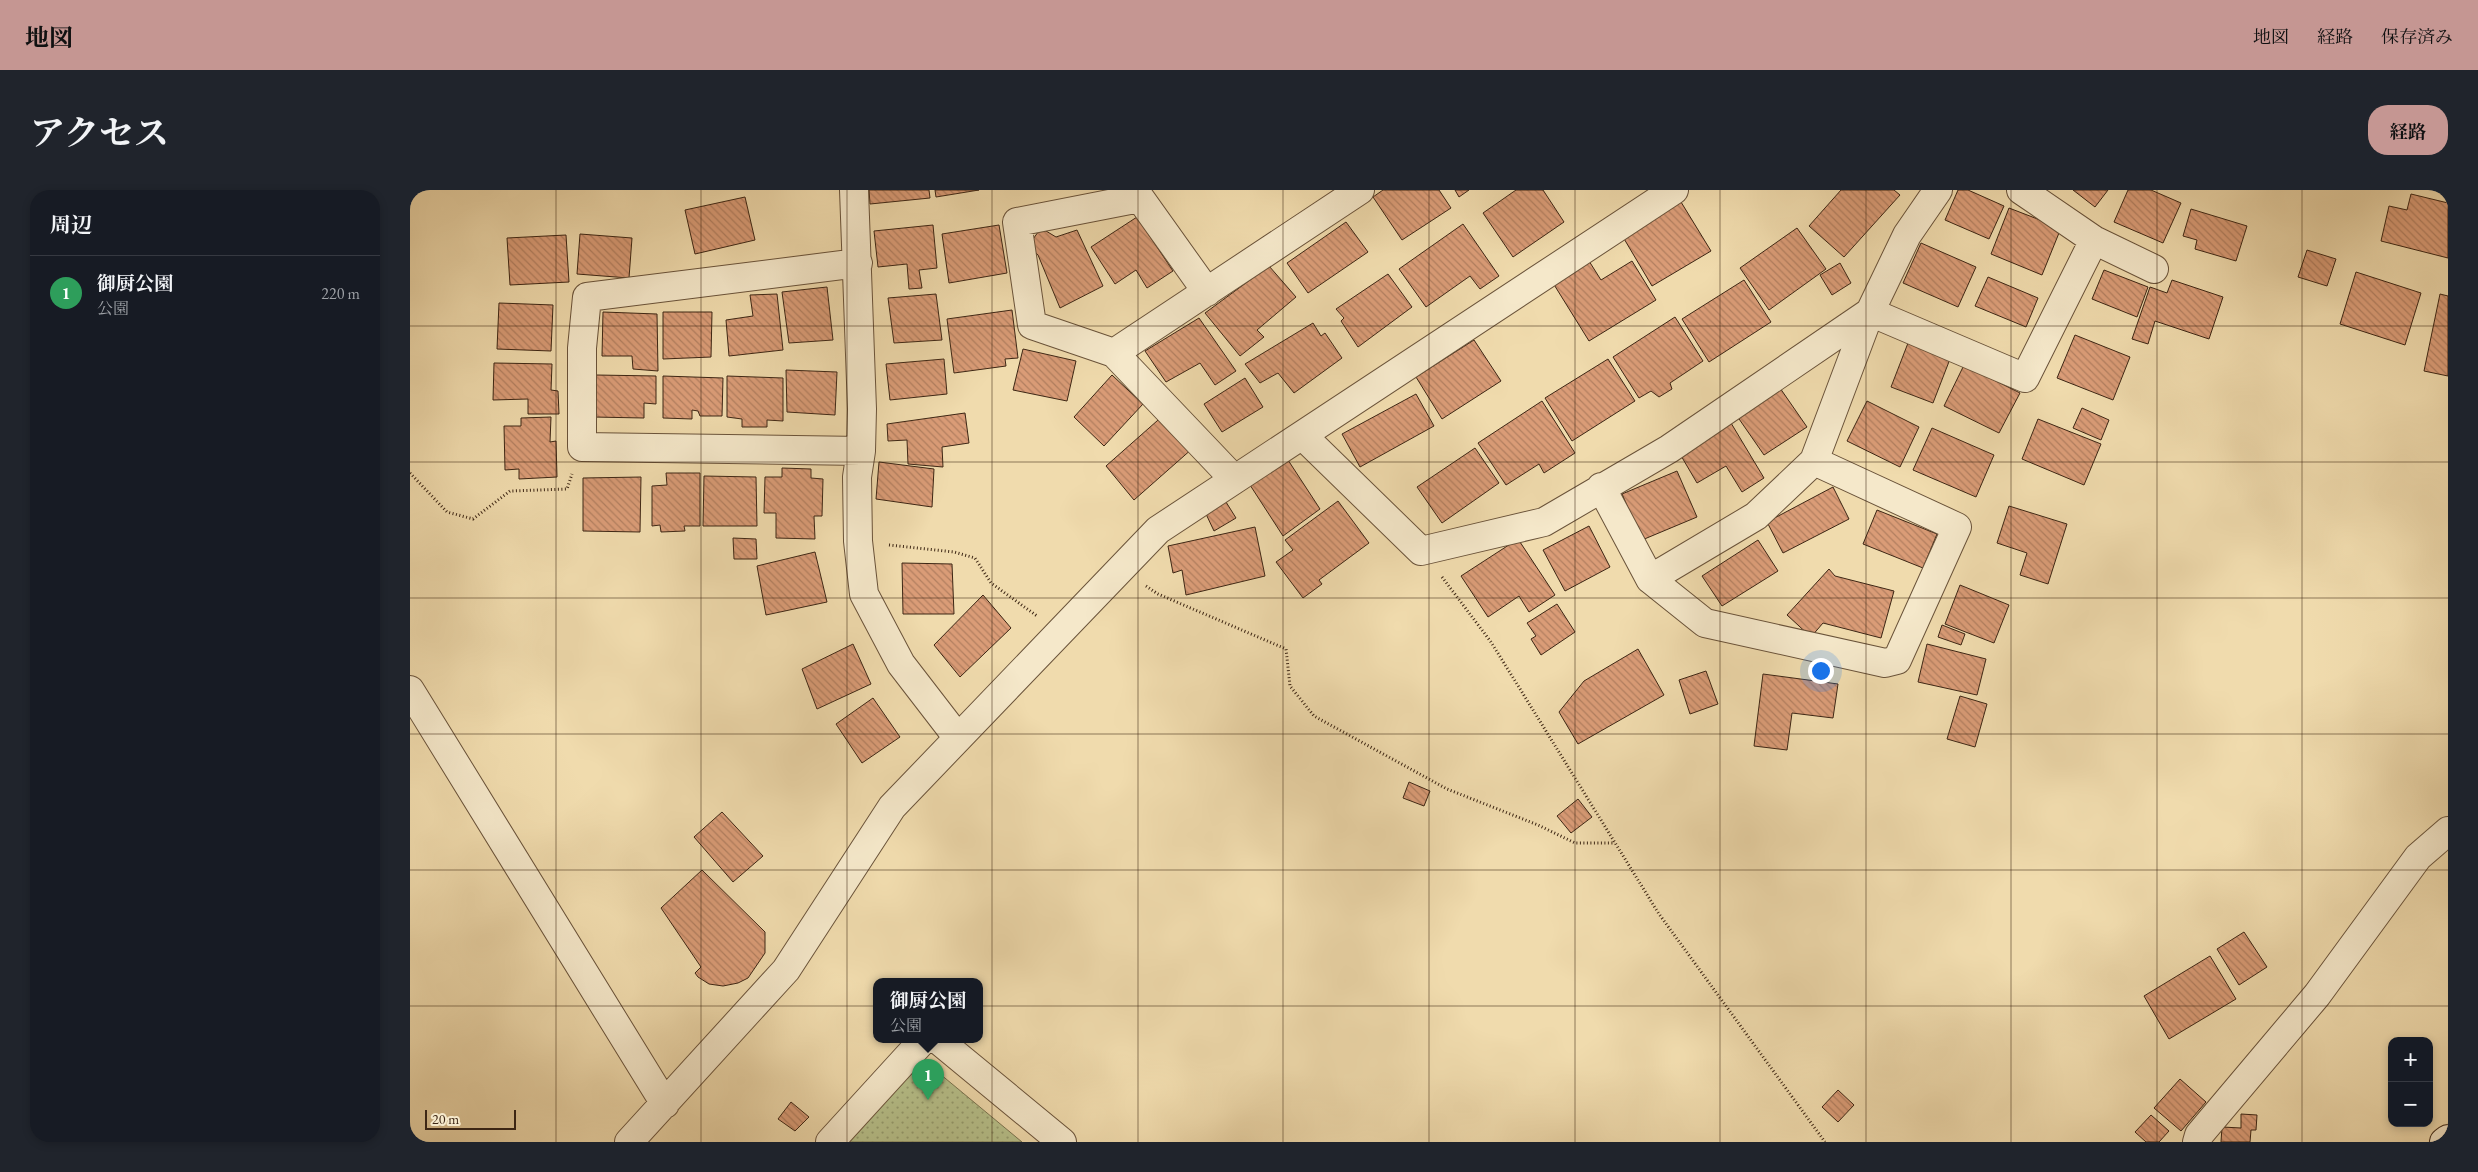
<!DOCTYPE html>
<html lang="ja">
<meta charset="utf-8">
<style>
body{margin:0;font-family:"EB Garamond","Noto Serif JP",serif;background:#20242c;color:#f1f3f6}
.controls{position:absolute;right:15px;bottom:15px;display:grid;overflow:hidden;border-radius:10px;box-shadow:0 2px 8px #0003}
.controls button{width:45px;height:45px;display:grid;place-items:center;padding:0;border:0;border-bottom:1px solid #363941;background:#171b24;color:#f1f3f6;font:25px sans-serif}
.scale{position:absolute;left:15px;bottom:12px;width:91px;box-sizing:border-box;padding-left:5px;border:2px solid #3d2614;border-top:0;font-size:14px;line-height:18px;white-space:nowrap;color:#3d2614;-webkit-text-stroke:4px #f5e8ca;paint-order:stroke}
.you{position:absolute;left:1410px;top:480px;width:18px;height:18px;margin:-12px;border:4px solid #fff;border-radius:50%;background:#1a73e8;box-shadow:0 0 0 8px #1a73e833}
.badge{display:grid;place-items:center;width:32px;height:32px;border-radius:50%;background:#c59692;color:#fff;font-size:16px;font-weight:700}
.pin{position:absolute;translate:-50% -41px;filter:drop-shadow(0 1px 2px #0008)}
.pin::after{content:'';position:absolute;top:26px;width:18px;height:15px;background:inherit;clip-path:polygon(0 0,100% 0,50% 100%)}
.popup{position:absolute;left:463px;top:788px;width:110px;height:65px;box-sizing:border-box;display:grid;place-content:center;border-radius:10px;background:#171b24;filter:drop-shadow(0 1px 4px #0005);font-size:16px;white-space:nowrap;color:#9ea1a6}
.popup b{font-size:19px;color:#f1f3f6}
.popup::after{content:'';position:absolute;left:50%;top:100%;margin-left:-10px;border:10px solid transparent;border-top-color:#171b24}
.list{margin:0;padding:0;list-style:none}
h2{display:flex;justify-content:space-between;align-items:center;height:65px;margin:0;padding:0 20px;font-size:21px}
h2 small{font-size:16px;font-weight:400;color:#9ea1a6}
.list li{display:grid;grid-template-columns:32px 1fr auto;gap:15px;align-items:center;box-sizing:border-box;height:75px;padding:0 20px;border-top:1px solid #363941}
.list b{display:block;font-size:19px;white-space:nowrap}
.list p{margin:0;font-size:16px;white-space:nowrap;color:#9ea1a6}
.list em{font-size:16px;font-style:normal;color:#9ea1a6}
.map{position:relative;flex:none;width:2038px;height:952px;overflow:hidden;border-radius:20px}
header{display:flex;align-items:center;gap:30px;box-sizing:border-box;height:70px;padding:0 25px;background:#c59692;color:#111}
header strong{font-size:24px}
nav{display:flex;gap:28px;margin-inline-start:auto;font-size:18px}
.intro{display:flex;align-items:center;justify-content:space-between;box-sizing:border-box;height:120px;padding:0 30px}
h1{margin:0;font-size:35px}
.button{padding:12px 22px;border-radius:20px;background:#c59692;color:#111;font-size:18px;font-weight:700}
main{display:flex;gap:30px;padding:0 30px}
aside{flex:1;background:#171b24;border-radius:20px;box-shadow:0 2px 8px #0003}
.map>svg:first-child{display:block}
.park{fill:url(#park-dots);stroke:#7a7450}
.building{fill:url(#building-back-hatch);stroke:#3d2614}
.lines{fill:none;stroke-linecap:round;stroke-linejoin:round}
.street-casing{stroke:#6a533a;stroke-width:30}
.secondary-casing{stroke:#3d2614;stroke-width:30}
.path{stroke:#3d2614;stroke-width:3;stroke-dasharray:1 2.5;stroke-linecap:butt}
.street{stroke:#f5e8ca;stroke-width:28}
.secondary{stroke:#f5e8ca;stroke-width:28}
.grid{fill:none;stroke:#3d2614;stroke-width:1;stroke-opacity:0.55}
</style>
<header>
<strong>地図</strong>
<nav><a>地図</a><a>経路</a><a>保存済み</a></nav>
</header>
<div class="intro"><h1>アクセス</h1><a class="button">経路</a></div>
<main>
<aside>
<h2>周辺<small></small></h2>
<ul class="list">
<li><span class="badge" style="background:#2e9e5b">1</span><div><b>御厨公園</b><p>公園</p></div><em>220 m</em></li>
</ul>
</aside>
<div class="map">
<svg width="2038" height="952" viewBox="0 0 2038 952">
<defs>
<pattern id="park-dots" width="8" height="8" patternUnits="userSpaceOnUse" patternTransform="scale(1.25)"><rect width="8" height="8" fill="#b7c18b"/><path d="M2 2h.1M6 6h.1" fill="none" stroke="#969d70" stroke-width="1.8" stroke-linecap="round"/></pattern>
<pattern id="building-back-hatch" width="6" height="6" patternUnits="userSpaceOnUse" patternTransform="scale(1.25)"><rect width="6" height="6" fill="#da9c77"/><path d="M-1 5l2 2M0 0l6 6M5-1l2 2" fill="none" stroke="#b27f60"/></pattern>
</defs>
<rect width="100%" height="100%" fill="#f0dbad"/>
<filter id="stains"><feTurbulence type="fractalNoise" baseFrequency=".004" numOctaves="4"/><feColorMatrix values="0 0 0 0 .2 0 0 0 0 .09 0 0 0 0 .02 0 0 0 .5 -.17"/></filter>
<radialGradient id="worn" r=".72"><stop offset=".6" stop-color="#630" stop-opacity="0"/><stop offset="1" stop-color="#630" stop-opacity=".3"/></radialGradient>
<!-- park -->
<path class="park" d="M512 869 612 952H436Z"/>
<!-- building -->
<path class="building" d="M459 0H519L520 8 460 14Z
M525 0H569L526 7Z
M973 0H1029L1041 18 992 50 963 7Z
M1045 0H1059L1049 7Z
M1106 0H1133L1154 32 1103 67 1073 23Z
M1431 0H1484L1490 5 1434 67 1399 36Z
M1548 0H1558L1594 16 1579 49 1535 30Z
M1663 0H1698L1685 17Z
M1718 0H1741L1771 13 1753 53 1704 32Z
M2001 4 2038 13V68L1971 51 1979 16 1997 20Z
M335 7 345 50 285 64 275 20Z
M1271 12 1301 61 1242 96 1213 47Z
M1599 18 1651 38 1632 85 1581 64Z
M1781 19 1837 36 1826 71 1785 59 1787 50 1773 46Z
M727 27 763 81 737 98 726 80 705 94 681 57Z
M936 32 958 62 898 103 877 73Z
M1053 34 1089 86 1070 99 1060 86 1016 117 989 79Z
M523 35 527 78 509 80 512 98 499 99 497 74 468 77 464 41Z
M589 35 597 83 539 93 532 44Z
M631 38 646 47 667 40 693 96 650 118 628 65 618 56Z
M1387 38 1416 79 1359 120 1330 78Z
M170 44 222 48 219 88 167 84Z
M156 45 159 92 100 95 97 48Z
M1511 53 1566 77 1548 117 1493 93Z
M1897 60 1926 69 1917 96 1888 87Z
M1179 71 1191 90 1222 71 1246 110 1179 151 1143 93Z
M1430 73 1441 93 1422 105 1410 85Z
M859 76 886 107 847 140 854 147 830 166 795 123Z
M1694 80 1738 97 1727 127 1682 109Z
M1946 82 2011 103 1995 155 1930 134Z
M978 84 1002 117 948 157 931 131 934 128 926 119Z
M1578 87 1628 108 1616 137 1565 116Z
M1334 90 1361 132 1299 172 1272 129Z
M1762 90 1813 107 1799 149 1745 131 1738 154 1722 149 1740 97 1757 103Z
M417 97 423 150 379 153 372 102Z
M367 104 373 160 319 166 316 130 343 126 340 105Z
M526 104 532 150 484 153 478 108Z
M2030 104 2038 106V186L2014 181Z
M89 113 143 115 141 161 87 159Z
M602 120 608 168 595 169 596 176 544 183 537 129Z
M193 122 247 124 248 181 223 179 222 166H192Z
M253 122H302L301 167 253 169Z
M1265 127 1293 171 1260 193 1262 199 1249 207 1241 201 1229 208 1203 167Z
M789 128 826 181 805 195 790 173 756 192 735 161Z
M903 133 911 146 915 143 932 168 884 203 868 183 850 193 835 174Z
M1665 145 1720 167 1703 210 1647 188Z
M1064 150 1091 191 1032 229 1006 187Z
M1498 153 1540 169 1523 213 1481 197Z
M613 159 666 171 657 211 603 200Z
M534 169 537 204 480 210 476 174Z
M1198 169 1225 211 1162 251 1135 208Z
M84 173 142 174 141 200 148 201 149 224H118V209L83 210Z
M1554 175 1610 203 1589 243 1534 216Z
M376 180 427 182 425 225 377 222Z
M186 185 246 186V214L234 213V228L183 227Z
M702 185 733 214 694 256 664 227Z
M253 186 313 188 312 226H290L288 221 282 220V229L253 228Z
M317 186 373 188V231L357 230V237H332V229L317 227Z
M835 188 853 217 812 242 794 214Z
M1370 198 1397 237 1354 265 1327 226Z
M1006 204 1024 236 950 277 932 244Z
M1132 211 1165 263 1134 283 1129 274 1096 295 1068 253Z
M1457 211 1509 237 1490 277 1437 251Z
M1672 218 1699 230 1691 250 1663 238Z
M555 223 559 253 532 257 533 277 498 274 497 250 478 251 477 234Z
M756 223 783 258 724 310 696 276Z
M141 227 140 252 146 251 147 287 109 289V279L95 280 94 236H111V228Z
M1628 229 1691 254 1674 295 1612 269Z
M1321 233 1354 288 1332 302 1316 276 1287 293 1270 264Z
M1522 238 1584 265 1566 307 1503 280Z
M1065 258 1089 293 1032 333 1007 297Z
M878 270 910 319 873 346 840 295Z
M469 272 524 279 522 317 466 309Z
M372 278 401 279V288L413 289 412 326H404L405 349 366 348V323H354L355 287H372Z
M1267 281 1287 327 1232 350 1212 304Z
M256 283H290V336H274L275 341 251 342 250 335 242 336V296L257 295Z
M294 286 346 287 347 336H293Z
M231 287 230 342 173 341V288Z
M1423 297 1439 329 1373 363 1357 332Z
M928 311 959 353 909 390 912 394 893 408 866 372 883 360 875 350Z
M816 312 826 328 804 341 796 324Z
M1599 316 1657 334 1638 394 1610 385 1617 363 1587 353Z
M1467 320 1527 344 1513 378 1453 354Z
M1179 336 1200 377 1155 401 1133 360Z
M845 337 855 386 776 405 772 380 763 383 758 356Z
M323 348 346 349 347 369H324Z
M1108 349 1145 405 1119 422 1109 406 1078 427 1051 386Z
M1348 350 1368 381 1312 416 1292 386Z
M405 362 417 412 356 425 347 376Z
M492 373 542 374 544 424H493Z
M1419 379 1425 386 1484 401 1471 448 1413 433 1401 447 1377 425Z
M1550 395 1599 415 1584 453 1535 434Z
M573 405 601 438 550 487 524 455Z
M1147 414 1165 442 1131 465 1121 449 1126 446 1117 433Z
M1532 435 1555 444 1551 455 1528 447Z
M443 454 461 494 407 519 392 479Z
M1517 454 1576 469 1567 505 1508 492Z
M1228 459 1254 505 1168 554 1149 522 1174 491Z
M1296 481 1308 514 1280 524 1269 490Z
M1353 484 1428 494 1423 528 1382 523 1377 560 1344 556Z
M1550 506 1577 514 1565 557 1537 549Z
M463 508 490 547 452 573 426 534Z
M999 592 1020 601 1014 616 993 608Z
M1168 609 1182 627 1161 643 1147 626Z
M312 622 353 666 323 692 284 647Z
M292 680 355 742V763L338 788 328 793 313 796 299 794 288 787 285 783 291 777 251 718Z
M1834 742 1857 777 1829 795 1807 759Z
M1800 766 1826 809 1759 849 1734 806Z
M1770 889 1796 912 1771 941 1744 918Z
M1428 900 1444 915 1428 932 1412 917Z
M381 912 399 927 385 941 368 929Z
M1831 924 1847 925 1846 940H1841L1840 952H1811L1812 937 1831 938Z
M1741 925 1759 941 1749 952H1736L1725 942Z"/>
<g class="lines">
<!-- street casing -->
<g class="street-casing">
<path id="street" d="M444 0 452 219 451 261 447 287 448 351 454 404 491 474 548 548
M1528 0 1497 45 1460 122 1615 188 1684 50
M1611 0 1684 50 1744 79
M448 73 177 107 172 158V257L451 261
M704 163 622 135 607 32 730 8 797 102
M893 246 1011 361 1134 332 1259 259 1460 122
M824 289 704 163 950 0
M1191 297 1240 389 1295 433 1475 473 1487 470 1547 337 1404 271
M1240 389 1346 326 1404 271 1460 122
M0 500 255 914
M527 849 652 952
M219 952 376 780 482 617 748 340 1264 0
M420 952 514 849
M1787 952 1789 945 1907 805 2008 667 2038 641"/>
</g>
<!-- secondary casing -->
<g class="secondary-casing">
<path id="secondary" d="M2034 952 2038 949"/>
</g>
<!-- path -->
<path class="path" d="M0 283 37 322 63 329 100 301 157 299 162 284
M479 355 544 362 565 368 581 393 627 426
M1032 387 1081 452 1249 724 1415 952
M736 396 748 404 876 459 880 496 904 526 1037 599 1128 635 1165 653H1205"/>
<!-- street -->
<use href="#street" class="street"/>
<!-- secondary -->
<use href="#secondary" class="secondary"/>
</g>
<!-- grid -->
<path class="grid" d="M146 0V952M291 0V952M437 0V952M582 0V952M728 0V952M873 0V952M1019 0V952M1165 0V952M1310 0V952M1456 0V952M1601 0V952M1747 0V952M1892 0V952M0 136H2038M0 272H2038M0 408H2038M0 544H2038M0 680H2038M0 816H2038"/>
<rect width="100%" height="100%" filter="url(#stains)"/>
<rect width="100%" height="100%" fill="url(#worn)"/>
</svg>
<div class="controls">
<button>+</button>
<button>−</button>
</div>
<div class="scale">20 m</div>
<div class="you"></div>
<div class="pin badge" style="left:518px;top:910px;background:#2e9e5b">1</div>
<div class="popup"><b>御厨公園</b>公園</div>
</div>
</main>
